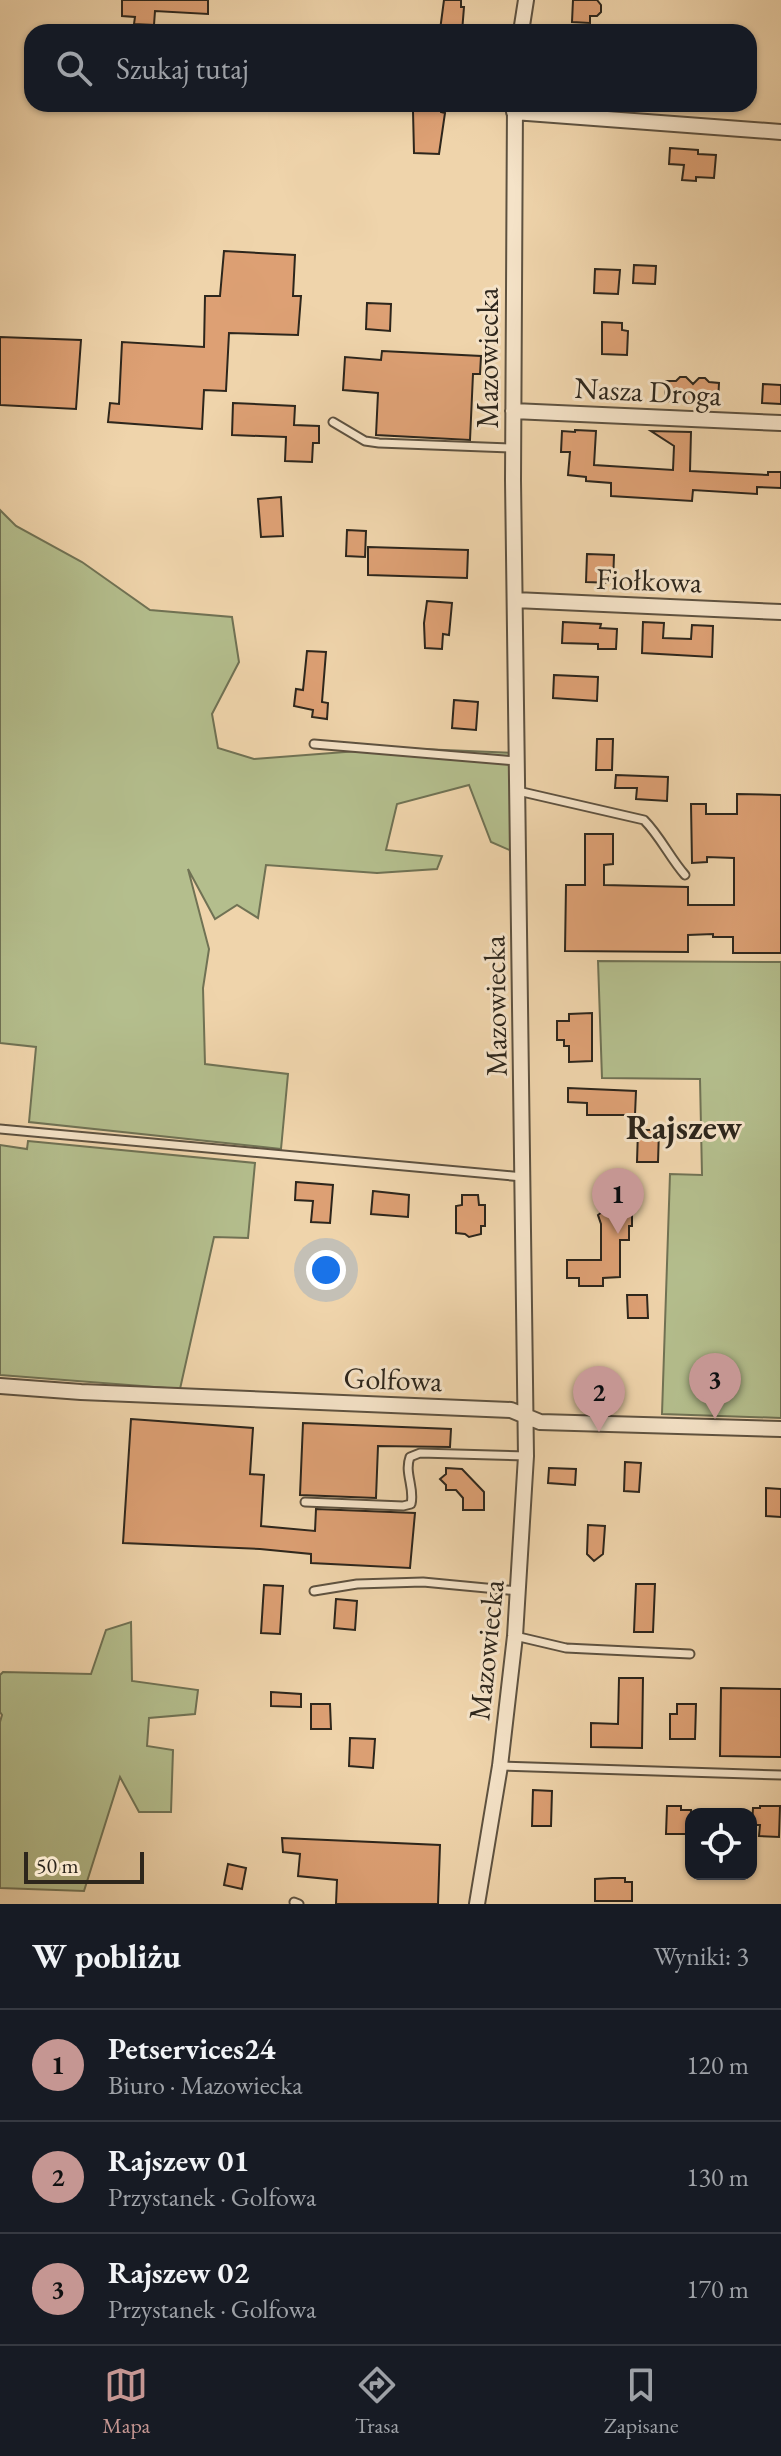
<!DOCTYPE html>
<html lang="pl">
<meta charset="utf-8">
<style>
body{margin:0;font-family:"EB Garamond",serif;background:#242831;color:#f1f3f6}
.controls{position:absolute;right:24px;bottom:24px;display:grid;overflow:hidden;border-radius:16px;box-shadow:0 2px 6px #0004}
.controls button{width:72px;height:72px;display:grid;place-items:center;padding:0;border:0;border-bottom:2px solid #363941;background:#171b24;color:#f1f3f6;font:40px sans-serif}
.scale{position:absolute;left:24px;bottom:20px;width:120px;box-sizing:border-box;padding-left:8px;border:4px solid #2d261c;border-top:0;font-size:22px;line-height:28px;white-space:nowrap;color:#2d261c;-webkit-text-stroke:6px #f5e3c8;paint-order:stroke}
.you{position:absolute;left:326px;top:1270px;width:28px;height:28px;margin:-20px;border:6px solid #fff;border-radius:50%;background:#1a73e8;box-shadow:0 0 0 12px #1a73e833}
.badge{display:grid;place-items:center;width:52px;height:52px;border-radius:50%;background:#c59692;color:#111;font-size:26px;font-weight:700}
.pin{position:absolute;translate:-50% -66px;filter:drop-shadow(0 2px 4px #0008)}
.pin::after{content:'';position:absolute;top:42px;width:28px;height:24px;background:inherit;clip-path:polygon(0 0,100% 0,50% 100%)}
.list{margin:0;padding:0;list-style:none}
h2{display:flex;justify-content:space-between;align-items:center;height:104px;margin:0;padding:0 32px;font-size:34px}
h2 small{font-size:26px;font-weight:400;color:#9ea1a6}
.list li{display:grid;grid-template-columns:52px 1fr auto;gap:24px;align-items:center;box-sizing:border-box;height:112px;padding:0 32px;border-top:2px solid #363941}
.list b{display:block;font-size:30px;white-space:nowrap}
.list p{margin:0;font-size:26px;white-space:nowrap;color:#9ea1a6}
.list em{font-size:26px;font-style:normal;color:#9ea1a6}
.icon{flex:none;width:44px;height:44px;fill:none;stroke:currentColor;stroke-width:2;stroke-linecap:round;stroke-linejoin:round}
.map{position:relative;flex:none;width:781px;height:1904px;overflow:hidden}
.search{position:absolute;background:#171b24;box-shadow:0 2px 6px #0004;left:24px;right:24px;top:24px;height:88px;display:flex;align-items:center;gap:20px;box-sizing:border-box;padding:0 28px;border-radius:24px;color:#9ea1a6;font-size:30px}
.sheet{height:440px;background:#171b24}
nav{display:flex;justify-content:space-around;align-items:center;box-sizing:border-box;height:112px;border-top:2px solid #363941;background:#171b24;font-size:22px;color:#9ea1a6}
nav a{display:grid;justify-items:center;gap:4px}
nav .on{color:#c59692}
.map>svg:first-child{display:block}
.green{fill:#b4be8d;stroke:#707254;stroke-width:2}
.building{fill:#dda074;stroke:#2d261c;stroke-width:2}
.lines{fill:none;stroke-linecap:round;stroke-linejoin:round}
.lane-casing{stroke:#5e5240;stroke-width:11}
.street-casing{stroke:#5e5240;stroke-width:18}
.lane{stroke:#f5e3c8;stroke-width:7}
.street{stroke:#f5e3c8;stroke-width:14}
.labels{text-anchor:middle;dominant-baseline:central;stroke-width:6;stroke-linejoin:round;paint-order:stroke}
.street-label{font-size:30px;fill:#2d261c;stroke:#f5e3c8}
.quarter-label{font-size:34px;font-weight:bold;fill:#2d261c;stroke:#f5e3c8}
</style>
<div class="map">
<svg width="781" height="1904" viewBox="0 0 781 1904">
<rect width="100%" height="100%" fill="#efd4ab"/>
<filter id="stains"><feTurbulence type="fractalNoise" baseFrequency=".0025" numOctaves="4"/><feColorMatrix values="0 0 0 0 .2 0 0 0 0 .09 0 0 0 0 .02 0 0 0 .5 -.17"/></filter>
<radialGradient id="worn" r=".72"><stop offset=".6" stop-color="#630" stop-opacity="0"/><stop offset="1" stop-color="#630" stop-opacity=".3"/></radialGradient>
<!-- green -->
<path class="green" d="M0 510 16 526 82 562 150 610 232 617 239 662 212 714 218 748 254 759 397 748 513 753 514 852 491 842 469 785 397 804 386 850 442 856 437 869 377 873 266 865 258 918 237 905 215 919 188 869 209 949 203 988 205 1064 288 1074 281 1149 29 1122 36 1047 0 1043Z
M598 961 781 962V1418L662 1414 670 1174 702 1175 700 1079 602 1078Z
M28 1141 255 1163 248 1238 214 1237 180 1389 0 1375V1145L27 1149Z
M131 1622 132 1681 198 1690 195 1714 149 1718 147 1746 173 1750 171 1812H139L120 1777 84 1891 0 1888V1722L2 1715 0 1712V1675L3 1672 91 1674 106 1630Z"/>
<!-- building -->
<path class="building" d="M122 0H208V14L155 11 154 25 134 24 135 17 122 16Z
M444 0H461V7H464L462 32 440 30Z
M573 0H597L601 5V12L597 16H590V23L572 22Z
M418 104H441V112L445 113 439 154 414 153 413 111H418Z
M670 148 698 150V154L716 155 714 178 696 177V181L682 180 684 165 669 164Z
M224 251 295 255 293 296H301L298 335 229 333 226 391 204 390 202 429 108 422 110 403 119 404 122 342 204 347 205 296H220Z
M634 265 656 266 655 284 633 283Z
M595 269 620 270 618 294 594 293Z
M367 303 391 304 390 331 366 329Z
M602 322 622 323V330L628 331 627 355 602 354Z
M0 337 81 340 76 409 0 405Z
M382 351 481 356 480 374H473L470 440 376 435 378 393 343 390 345 357 381 360Z
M680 377H686L693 384 699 378H705L709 382 719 383 718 403 665 401 666 381H676Z
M763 384 781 385V404L762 403Z
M233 403 295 406 294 425 319 426V443H313L312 462 285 461 286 437 232 435Z
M575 430 596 431 594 465 673 470 674 446 651 431 691 432 690 471 768 475V472H781V488L757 487V494L693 490 692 501 611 496V483L586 481V477L568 475 570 452H561L562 431 575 432Z
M281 497 283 536 261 537 258 499Z
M347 530 366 531 365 557 346 556Z
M368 547 468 550 467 578 368 575Z
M587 554 614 555 613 583 586 582Z
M427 601 452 603 449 635 443 634 442 649 425 648 424 623Z
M563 622 601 624 600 628 617 629 616 649H598V644L562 643Z
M643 622 664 623 663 638 691 639 692 625 713 626 712 657 642 653Z
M307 651 326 652 322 702 328 703 327 719 312 717 313 710 294 706 296 689 303 690Z
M554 675 598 677 597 701 553 698Z
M454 700 478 702 476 730 452 728Z
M597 739H613L612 770H596Z
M616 775 668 777 667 801 636 799 637 788H615Z
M737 794 781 795V953H733V937H713V934L688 935V952L565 951 566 885H585V834H613V864L604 865V885L688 887V905H734V858L707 857V862L692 863 691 804H706V814H737Z
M592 1013V1061L569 1062V1046H564V1040H557V1021H569V1014Z
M568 1088 636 1091 635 1115H587V1103L568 1102Z
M638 1130H659L658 1162H637Z
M601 1181H629V1195H632V1226H629V1240H620V1277L603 1278V1286H579V1278H567V1260H601V1224L598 1215 602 1212 598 1205V1200L601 1197Z
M296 1182 333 1185 330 1223 311 1222 313 1201 295 1200Z
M373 1191 409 1195 408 1217 371 1214Z
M462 1195H478L479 1205H485V1226H481V1234L469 1237 465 1234 456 1233V1206L462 1205Z
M627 1295H647L648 1318H628Z
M131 1419 253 1428 250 1474 264 1475 261 1526 315 1531 316 1509 415 1513 410 1568 311 1563V1554L260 1549 123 1543Z
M303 1423 451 1429 450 1447 378 1446 376 1498 300 1495Z
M625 1462 641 1463 639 1492 624 1491Z
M446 1468 462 1469 484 1492V1510H463V1498L456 1490H446V1485L440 1479 446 1474Z
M549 1468 576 1469 575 1485 548 1483Z
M766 1488 781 1489V1517L766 1516Z
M588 1525 605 1526 603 1554 594 1561 587 1554Z
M636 1584H655L653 1632H634Z
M264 1585 283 1586 280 1634 261 1633Z
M336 1599 357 1601 355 1630 334 1628Z
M619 1678H643L642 1748 591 1747V1723L618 1724Z
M721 1688 781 1689V1757L720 1756Z
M271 1692 301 1694V1707L271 1706Z
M311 1704H330L331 1729H311Z
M677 1704H696L695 1739H670V1714H677Z
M350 1738 375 1739 373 1768 349 1766Z
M533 1790 552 1791 551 1826H532Z
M667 1806H681V1810H691L690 1834H666Z
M760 1806H780L779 1837 759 1836 760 1825H752L753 1808H760Z
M282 1838 440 1845 438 1904H336L337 1880 298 1876 300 1854 283 1852Z
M228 1864 246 1868 242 1889 224 1885Z
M612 1878H625V1882H632V1901H595V1879Z"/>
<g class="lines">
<!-- lane casing -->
<g class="lane-casing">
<path id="lane" d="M333 422 365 441 379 443 513 448
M314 744 516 761
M518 791 644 820C660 836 670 858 685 875
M0 1129 523 1177
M305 1502 403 1506 411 1504C415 1488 404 1473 410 1457L420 1453 526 1456
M314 1591 357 1584 423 1582 519 1591
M515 1636 566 1648 690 1654
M500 1766 781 1775
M294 1902 299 1904"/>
</g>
<!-- street casing -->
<g class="street-casing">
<path id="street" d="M521 32 526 0
M514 112 781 132
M513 411 781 423
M515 600 781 612
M0 1386 81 1392 511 1410 540 1422 781 1429
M477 1904 500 1766 515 1636 526 1456 513 480 515 104"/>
</g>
<!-- lane -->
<use href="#lane" class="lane"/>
<!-- street -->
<use href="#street" class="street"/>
</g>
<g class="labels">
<!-- street labels -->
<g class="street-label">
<text transform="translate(487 358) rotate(-90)">Mazowiecka</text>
<text transform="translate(648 391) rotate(3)">Nasza Droga</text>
<text transform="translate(649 580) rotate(2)">Fiołkowa</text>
<text transform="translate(495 1006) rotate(-91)">Mazowiecka</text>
<text transform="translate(393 1379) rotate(2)">Golfowa</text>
<text transform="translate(486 1650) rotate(-84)">Mazowiecka</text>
</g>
<!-- quarter labels -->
<g class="quarter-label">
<text x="684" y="1127">Rajszew</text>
</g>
</g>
<rect width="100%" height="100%" filter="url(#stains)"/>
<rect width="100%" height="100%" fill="url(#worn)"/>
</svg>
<div class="controls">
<button><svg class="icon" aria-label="locate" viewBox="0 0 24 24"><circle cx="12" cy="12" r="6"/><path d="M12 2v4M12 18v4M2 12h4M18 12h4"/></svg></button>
</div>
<div class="scale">50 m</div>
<div class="you"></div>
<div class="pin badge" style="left:618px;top:1234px">1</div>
<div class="pin badge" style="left:599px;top:1432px">2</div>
<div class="pin badge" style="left:715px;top:1419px">3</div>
<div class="search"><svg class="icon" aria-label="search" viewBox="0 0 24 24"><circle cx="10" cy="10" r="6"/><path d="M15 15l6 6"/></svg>Szukaj tutaj</div>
</div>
<section class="sheet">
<h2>W pobliżu<small>Wyniki: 3</small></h2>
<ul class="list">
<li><span class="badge">1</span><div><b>Petservices24</b><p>Biuro · Mazowiecka</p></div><em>120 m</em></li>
<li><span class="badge">2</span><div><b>Rajszew 01</b><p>Przystanek · Golfowa</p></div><em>130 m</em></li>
<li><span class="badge">3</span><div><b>Rajszew 02</b><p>Przystanek · Golfowa</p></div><em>170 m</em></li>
</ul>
</section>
<nav>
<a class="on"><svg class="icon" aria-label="map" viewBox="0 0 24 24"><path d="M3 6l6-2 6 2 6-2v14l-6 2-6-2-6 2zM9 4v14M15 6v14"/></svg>Mapa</a>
<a><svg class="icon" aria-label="directions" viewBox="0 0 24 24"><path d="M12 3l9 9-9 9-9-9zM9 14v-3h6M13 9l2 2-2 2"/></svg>Trasa</a>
<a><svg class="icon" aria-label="saved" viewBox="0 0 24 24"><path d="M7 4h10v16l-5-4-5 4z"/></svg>Zapisane</a>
</nav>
